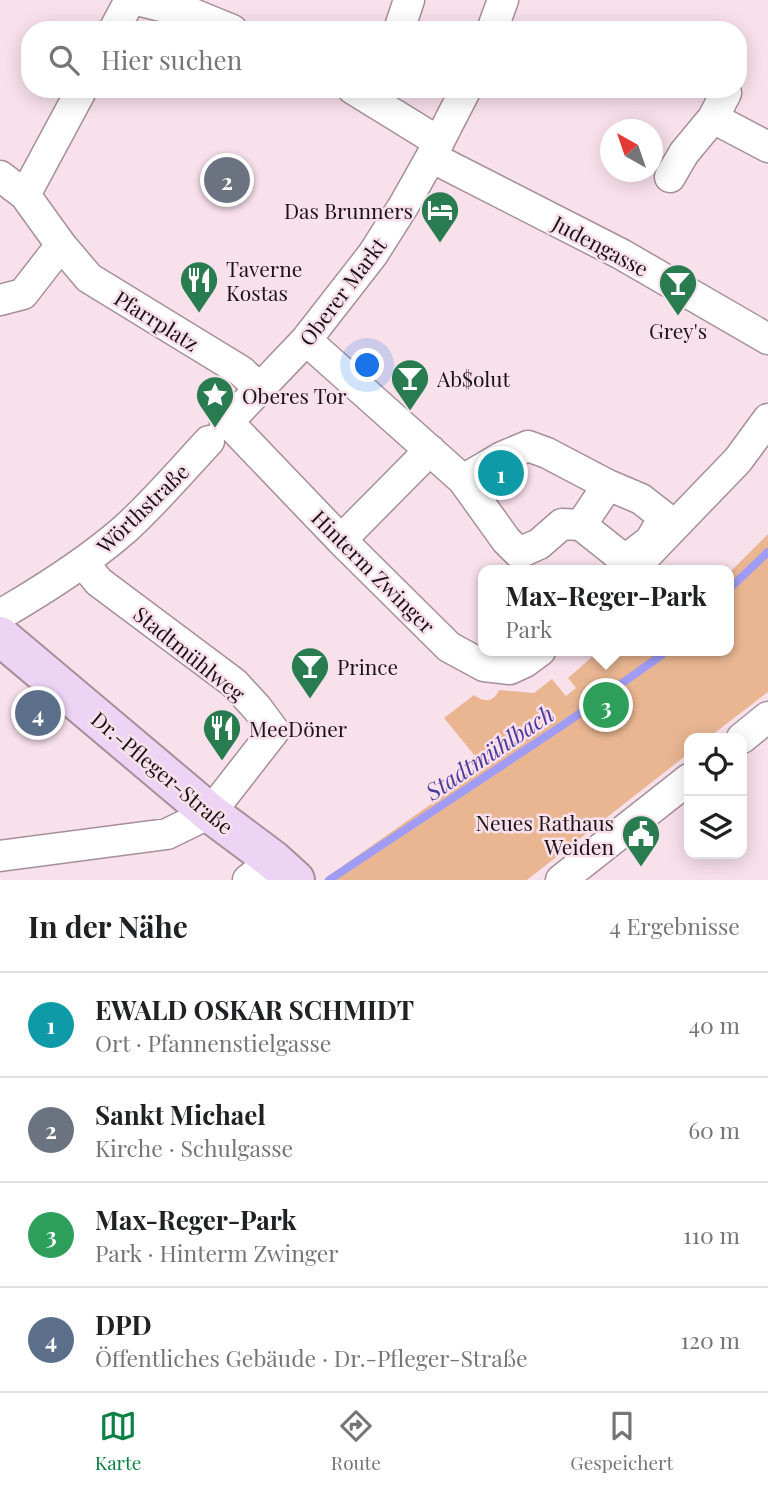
<!DOCTYPE html>
<html lang="de">
<meta charset="utf-8">
<style>
body{margin:0;font-family:"Playfair Display",serif;background:#f2f2f2;color:#202124}
.controls{position:absolute;right:21px;bottom:21px;display:grid;overflow:hidden;border-radius:14px;box-shadow:0 4px 18px #0003}
.controls button{width:63px;height:63px;display:grid;place-items:center;padding:0;border:0;border-bottom:2px solid #e0e0e0;background:#fff;color:#202124;font:35px sans-serif}
.compass{position:absolute;left:600px;top:119px;width:63px;height:63px;border-radius:50%;background:#fff;box-shadow:0 4px 18px #0003;rotate:320deg}
.you{position:absolute;left:368px;top:366px;width:24px;height:24px;margin:-18px;border:5px solid #fff;border-radius:50%;background:#1a73e8;box-shadow:0 0 0 10px #1a73e833}
.badge{display:grid;place-items:center;width:46px;height:46px;border-radius:50%;background:#0b8043;color:#fff;font-size:23px;font-weight:700}
.pin{position:absolute;translate:-50% -50%;border:4px solid #fff;box-shadow:0 2px 7px #0006}
.popup{position:absolute;left:478px;top:565px;width:256px;height:91px;box-sizing:border-box;display:grid;place-content:center;border-radius:14px;background:#fff;filter:drop-shadow(0 2px 5px #0005);font-size:23px;white-space:nowrap;color:#757577}
.popup b{font-size:26px;color:#202124}
.popup::after{content:'';position:absolute;left:50%;top:100%;margin-left:-14px;border:14px solid transparent;border-top-color:#fff}
.list{margin:0;padding:0;list-style:none}
h2{display:flex;justify-content:space-between;align-items:center;height:91px;margin:0;padding:0 28px;font-size:30px}
h2 small{font-size:23px;font-weight:400;color:#757577}
.list li{display:grid;grid-template-columns:46px 1fr auto;gap:21px;align-items:center;box-sizing:border-box;height:105px;padding:0 28px;border-top:2px solid #e0e0e0}
.list b{display:block;font-size:26px;white-space:nowrap}
.list p{margin:0;font-size:23px;white-space:nowrap;color:#757577}
.list em{font-size:23px;font-style:normal;color:#757577}
.icon{flex:none;width:38px;height:38px;fill:none;stroke:currentColor;stroke-width:2;stroke-linecap:round;stroke-linejoin:round}
.map{position:relative;flex:none;width:768px;height:880px;overflow:hidden}
.search{position:absolute;background:#fff;box-shadow:0 4px 18px #0003;left:21px;right:21px;top:21px;height:77px;display:flex;align-items:center;gap:18px;box-sizing:border-box;padding:0 24px;border-radius:28px;color:#757577;font-size:26px}
.sheet{height:511px;background:#fff}
nav{display:flex;justify-content:space-around;align-items:center;box-sizing:border-box;height:98px;border-top:2px solid #e0e0e0;background:#fff;font-size:19px;color:#757577}
nav a{display:grid;justify-items:center;gap:4px}
nav .on{color:#0b8043}
.map>svg:first-child{display:block}
.green{fill:#eab692}
.lines{fill:none;stroke-linecap:round;stroke-linejoin:round}
.stream{stroke:#a09cf5;stroke-width:8}
.street-casing{stroke:#a58f99;stroke-width:33}
.secondary-casing{stroke:#a58f99;stroke-width:42}
.street{stroke:#fff;stroke-width:30}
.secondary{stroke:#edd4f5;stroke-width:38}
.labels{text-anchor:middle;dominant-baseline:central;stroke-width:5;stroke-linejoin:round;paint-order:stroke}
.poi-label{font-size:21px;fill:#1a1215;stroke:#f9e1eb;text-anchor:start}
.street-label{font-size:21px;fill:#1a1215;stroke:#f9e1eb}
.water-label{font-size:23px;font-style:italic;fill:#4a3aa0;stroke:#f9e1eb}
</style>
<div class="map">
<svg width="768" height="880" viewBox="0 0 768 880">
<rect width="100%" height="100%" fill="#f9e1eb"/>
<!-- green -->
<path class="green" d="M768 534V692L708 738H689V753L527 880H335L330 875 484 767 444 718 474 695C484 703 494 702 499 690L534 693 552 679 566 696 576 688 568 678 599 651H728L729 573Z"/>
<g class="lines">
<!-- stream -->
<path class="stream" d="M728 590 768 552
M329 880 566 723 659 657 666 651"/>
<!-- street casing -->
<g class="street-casing">
<path id="street" d="M137 0 193 14 232 30
M114 30 130 0
M399 30 409 0
M492 30 503 0
M353 89 439 142
M726 93 713 118 768 147
M431 157 621 254 768 339
M0 176 25 195 61 245 89 278 241 371 260 389
M670 177 684 153 713 118
M25 195 82 89
M0 300 23 294 61 245
M306 340 463 480 502 457 528 446 547 453 608 485 641 499 664 517 650 541 654 546
M228 422 341 540 449 647 484 666 510 669 525 662 540 651
M225 425 306 340 373 254 404 205 431 157 466 89
M463 480 506 540 519 553 539 544 562 524 581 525 608 485
M581 525 625 560 650 541
M341 540 430 450
M632 570 738 460 768 419
M0 615C43 590 86 563 124 530 154 503 181 471 209 441
M742 738 768 717
M0 856 167 834 210 813 274 731 257 708 234 683 99 582 83 563
M248 880 273 860
M561 880 689 779"/>
</g>
<!-- secondary casing -->
<g class="secondary-casing">
<path id="secondary" d="M0 636 210 813 273 860 295 880"/>
</g>
<!-- street -->
<use href="#street" class="street"/>
<!-- secondary -->
<use href="#secondary" class="secondary"/>
</g>
<!-- icons -->
<defs>
<g id="hotel-pin" transform="scale(2.0125)"><path d="M0 17L-7.5 6A9.5 9.5 0 1 1 7.5 6Z" fill="#297c4f" stroke="#f9e1eb"/><path d="M-6-4.5h1.5V1H6V5H4.5V3h-9V5H-6ZM-4 0a1.8 1.8 0 1 1 3.6 0ZM.5 0V-2.5h3Q6-2.5 6 0Z" fill="#fff"/></g>
<g id="restaurant-pin" transform="scale(2.0125)"><path d="M0 17L-7.5 6A9.5 9.5 0 1 1 7.5 6Z" fill="#297c4f" stroke="#f9e1eb"/><path d="M-5-6h1v4h1v-4h1v4h1v-4h1v5L-1.5 .5V6h-2V.5L-5-1ZM5-6V6H3V1.5H1.5Q1.5-4 5-6Z" fill="#fff"/></g>
<g id="bar-pin" transform="scale(2.0125)"><path d="M0 17L-7.5 6A9.5 9.5 0 1 1 7.5 6Z" fill="#297c4f" stroke="#f9e1eb"/><path d="M-6-5H6L.8 .8V4.5H3.5V6h-7V4.5H-.8V.8Z" fill="#fff"/></g>
<g id="sight-pin" transform="scale(2.0125)"><path d="M0 17L-7.5 6A9.5 9.5 0 1 1 7.5 6Z" fill="#297c4f" stroke="#f9e1eb"/><path d="M0-6L1.8-2.2L6-1.7L2.9 1.2L3.7 5.4L0 3.3L-3.7 5.4L-2.9 1.2L-6-1.7L-1.8-2.2Z" fill="#fff"/></g>
<g id="civic-pin" transform="scale(2.0125)"><path d="M0 17L-7.5 6A9.5 9.5 0 1 1 7.5 6Z" fill="#297c4f" stroke="#f9e1eb"/><path d="M-.6-6.5H3V-4.5H.6V-3L4-1V1h2V6H-6V1h2V-1L-.6-3ZM-1.2 2.5V6h2.4V2.5Z" fill="#fff"/></g>
</defs>
<g fill-rule="evenodd">
<use href="#hotel-pin" x="440" y="210"/>
<use href="#restaurant-pin" x="199" y="280"/>
<use href="#bar-pin" x="678" y="283"/>
<use href="#bar-pin" x="410" y="378"/>
<use href="#sight-pin" x="215" y="395"/>
<use href="#bar-pin" x="310" y="666"/>
<use href="#restaurant-pin" x="222" y="728"/>
<use href="#civic-pin" x="641" y="834"/>
</g>
<g class="labels">
<!-- poi labels -->
<g class="poi-label">
<text x="413" y="210" text-anchor="end">Das Brunners</text>
<text x="226" y="268">Taverne<tspan x="226" dy="24">Kostas</tspan></text>
<text x="678" y="330" text-anchor="middle">Grey's</text>
<text x="437" y="378">Ab$olut</text>
<text x="242" y="395">Oberes Tor</text>
<text x="337" y="666">Prince</text>
<text x="249" y="728">MeeDöner</text>
<text x="614" y="822" text-anchor="end">Neues Rathaus<tspan x="614" dy="24">Weiden</tspan></text>
</g>
<!-- street labels -->
<g class="street-label">
<text transform="translate(601 245) rotate(28)">Judengasse</text>
<text transform="translate(342 291) rotate(-53)">Oberer Markt</text>
<text transform="translate(157 320) rotate(32)">Pfarrplatz</text>
<text transform="translate(142 508) rotate(-44)">Wörthstraße</text>
<text transform="translate(374 571) rotate(45)">Hinterm Zwinger</text>
<text transform="translate(190 653) rotate(39)">Stadtmühlweg</text>
<text transform="translate(163 772) rotate(40)">Dr.-Pfleger-Straße</text>
</g>
<!-- water labels -->
<g class="water-label">
<text transform="translate(489 752) rotate(-34)">Stadtmühlbach</text>
</g>
</g>
</svg>
<div class="controls">
<button><svg class="icon" aria-label="locate" viewBox="0 0 24 24"><circle cx="12" cy="12" r="6"/><path d="M12 2v4M12 18v4M2 12h4M18 12h4"/></svg></button>
<button><svg class="icon" aria-label="layers" viewBox="0 0 24 24"><path d="M12 4l9 5-9 5-9-5zM3 14l9 5 9-5"/></svg></button>
</div>
<svg class="compass" viewBox="-18 -18 36 36"><path d="M0-13l5 13h-10z" fill="#e53935"/><path d="M0 13l5-13h-10z" fill="#757577"/></svg>
<div class="you"></div>
<div class="pin badge" style="left:501px;top:473px;background:#0f9aa8">1</div>
<div class="pin badge" style="left:227px;top:180px;background:#6b7280">2</div>
<div class="pin badge" style="left:606px;top:705px;background:#2e9e5b">3</div>
<div class="popup"><b>Max-Reger-Park</b>Park</div>
<div class="pin badge" style="left:38px;top:713px;background:#5c6f8a">4</div>
<div class="search"><svg class="icon" aria-label="search" viewBox="0 0 24 24"><circle cx="10" cy="10" r="6"/><path d="M15 15l6 6"/></svg>Hier suchen</div>
</div>
<section class="sheet">
<h2>In der Nähe<small>4 Ergebnisse</small></h2>
<ul class="list">
<li><span class="badge" style="background:#0f9aa8">1</span><div><b>EWALD OSKAR SCHMIDT</b><p>Ort · Pfannenstielgasse</p></div><em>40 m</em></li>
<li><span class="badge" style="background:#6b7280">2</span><div><b>Sankt Michael</b><p>Kirche · Schulgasse</p></div><em>60 m</em></li>
<li><span class="badge" style="background:#2e9e5b">3</span><div><b>Max-Reger-Park</b><p>Park · Hinterm Zwinger</p></div><em>110 m</em></li>
<li><span class="badge" style="background:#5c6f8a">4</span><div><b>DPD</b><p>Öffentliches Gebäude · Dr.-Pfleger-Straße</p></div><em>120 m</em></li>
</ul>
</section>
<nav>
<a class="on"><svg class="icon" aria-label="map" viewBox="0 0 24 24"><path d="M3 6l6-2 6 2 6-2v14l-6 2-6-2-6 2zM9 4v14M15 6v14"/></svg>Karte</a>
<a><svg class="icon" aria-label="directions" viewBox="0 0 24 24"><path d="M12 3l9 9-9 9-9-9zM9 14v-3h6M13 9l2 2-2 2"/></svg>Route</a>
<a><svg class="icon" aria-label="saved" viewBox="0 0 24 24"><path d="M7 4h10v16l-5-4-5 4z"/></svg>Gespeichert</a>
</nav>
